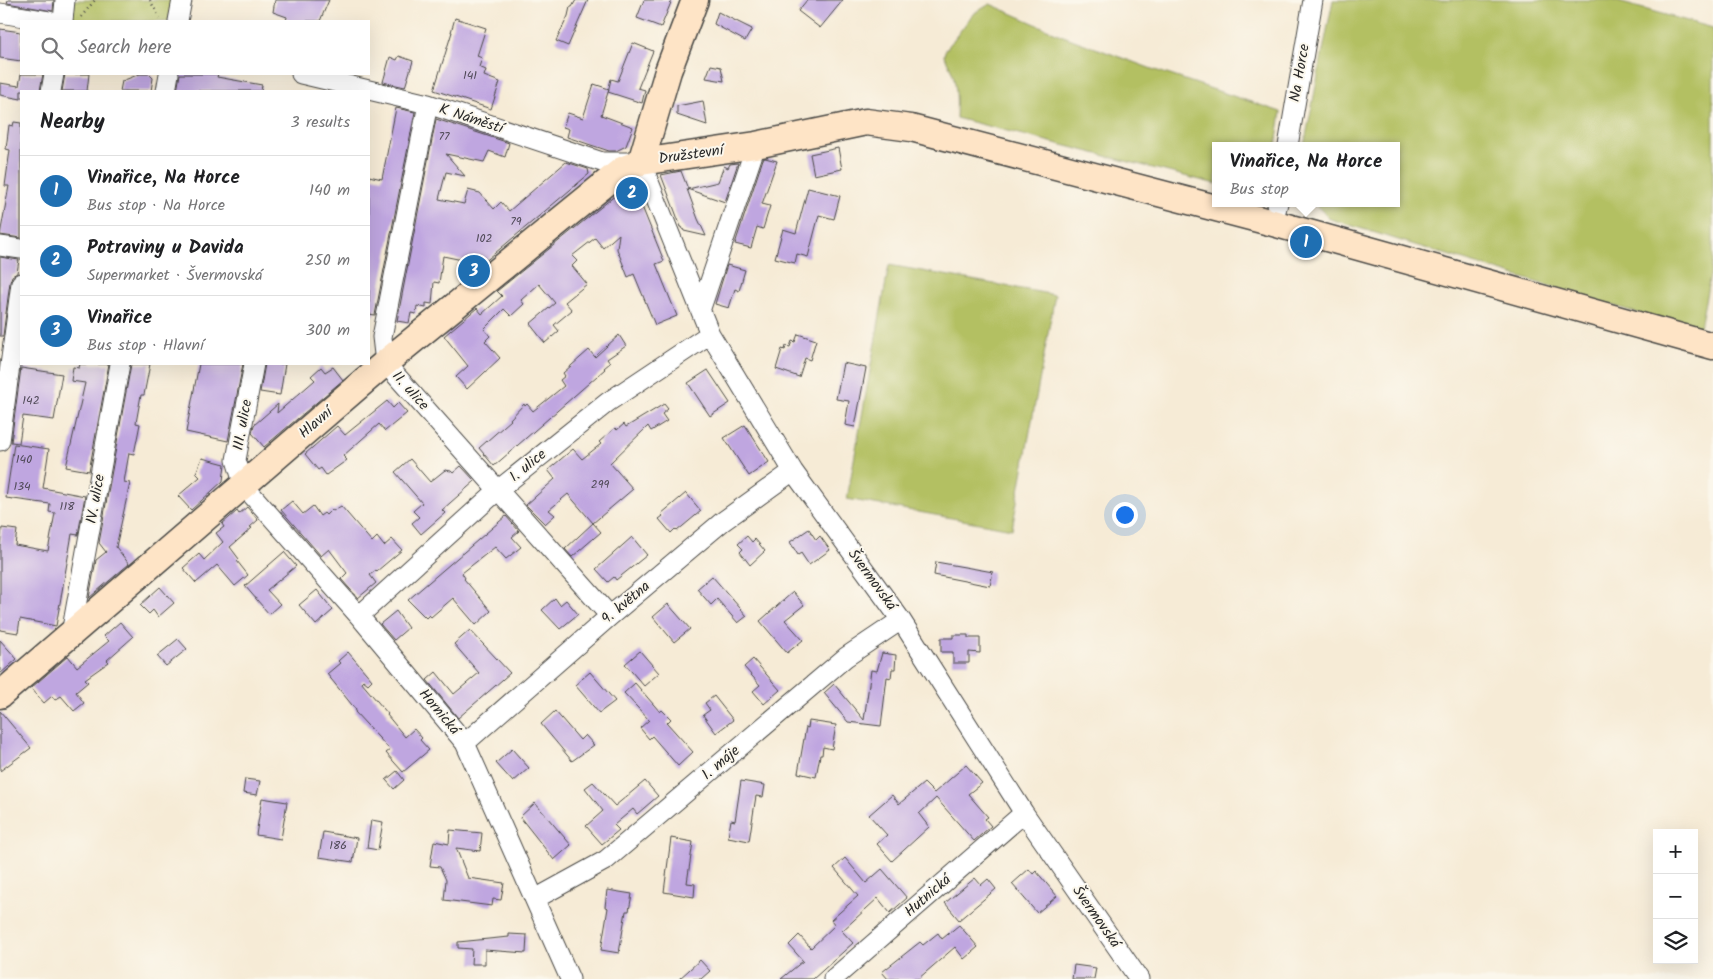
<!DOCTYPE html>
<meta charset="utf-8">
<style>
body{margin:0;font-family:Kalam,sans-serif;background:#f2f2f2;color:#202124}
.controls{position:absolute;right:15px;bottom:15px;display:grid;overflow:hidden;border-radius:0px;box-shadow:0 5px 20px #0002}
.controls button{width:45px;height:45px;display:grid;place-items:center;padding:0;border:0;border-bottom:1px solid #e0e0e0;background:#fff;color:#202124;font:25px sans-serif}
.you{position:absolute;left:1124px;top:514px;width:18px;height:18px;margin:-12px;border:4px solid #fff;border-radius:50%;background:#1a73e8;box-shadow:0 0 0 8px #1a73e833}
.badge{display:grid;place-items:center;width:32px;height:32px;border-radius:50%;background:#1f6fb2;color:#fff;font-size:16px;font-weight:700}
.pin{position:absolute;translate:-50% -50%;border:2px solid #fff;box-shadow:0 1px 5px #0006}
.popup{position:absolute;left:1212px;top:142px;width:188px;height:65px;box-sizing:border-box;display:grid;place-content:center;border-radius:0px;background:#fff;filter:drop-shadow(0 1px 4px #0005);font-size:16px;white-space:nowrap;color:#757577}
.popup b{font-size:19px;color:#202124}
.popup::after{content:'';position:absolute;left:50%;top:100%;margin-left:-10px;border:10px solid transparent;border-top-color:#fff}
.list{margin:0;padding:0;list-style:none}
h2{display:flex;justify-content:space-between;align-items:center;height:65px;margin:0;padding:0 20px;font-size:21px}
h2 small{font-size:16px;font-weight:400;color:#757577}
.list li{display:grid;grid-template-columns:32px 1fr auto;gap:15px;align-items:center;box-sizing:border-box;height:70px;padding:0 20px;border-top:1px solid #e0e0e0}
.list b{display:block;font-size:19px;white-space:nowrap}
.list p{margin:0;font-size:16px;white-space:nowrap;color:#757577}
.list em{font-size:16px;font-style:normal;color:#757577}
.icon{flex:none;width:28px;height:28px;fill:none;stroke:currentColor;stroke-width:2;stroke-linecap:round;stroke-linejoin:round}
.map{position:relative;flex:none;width:1713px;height:979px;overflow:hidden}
.search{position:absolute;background:#fff;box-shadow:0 5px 20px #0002;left:20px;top:20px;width:350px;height:55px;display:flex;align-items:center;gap:12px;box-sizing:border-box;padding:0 18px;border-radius:0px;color:#757577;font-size:19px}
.panel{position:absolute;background:#fff;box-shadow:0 5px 20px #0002;left:20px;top:90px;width:350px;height:275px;border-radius:0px}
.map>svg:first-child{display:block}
.green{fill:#b3c062;stroke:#6f7646}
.building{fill:#bfa6e0}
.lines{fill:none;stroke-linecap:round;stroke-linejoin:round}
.street-casing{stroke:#494845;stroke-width:21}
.secondary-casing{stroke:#494845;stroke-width:29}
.path{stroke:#494845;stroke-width:2.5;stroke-dasharray:1 4;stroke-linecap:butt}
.street{stroke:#fff;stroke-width:19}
.secondary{stroke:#fee4c6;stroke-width:26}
.labels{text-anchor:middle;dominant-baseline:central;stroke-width:4;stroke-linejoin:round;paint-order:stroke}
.number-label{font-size:12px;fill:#504a58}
.street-label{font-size:15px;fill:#2b2b2b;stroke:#fbf7ec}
</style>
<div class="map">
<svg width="1713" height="979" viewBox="0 0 1713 979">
<rect width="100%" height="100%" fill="#fbf7ec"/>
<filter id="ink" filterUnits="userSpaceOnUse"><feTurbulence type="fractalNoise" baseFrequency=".02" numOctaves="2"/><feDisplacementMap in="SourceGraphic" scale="10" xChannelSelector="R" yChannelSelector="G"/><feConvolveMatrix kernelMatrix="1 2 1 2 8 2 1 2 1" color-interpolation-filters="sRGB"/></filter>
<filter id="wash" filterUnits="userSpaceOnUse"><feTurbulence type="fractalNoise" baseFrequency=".0096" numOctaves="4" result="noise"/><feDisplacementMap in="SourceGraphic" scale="20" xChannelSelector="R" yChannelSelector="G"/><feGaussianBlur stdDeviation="1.12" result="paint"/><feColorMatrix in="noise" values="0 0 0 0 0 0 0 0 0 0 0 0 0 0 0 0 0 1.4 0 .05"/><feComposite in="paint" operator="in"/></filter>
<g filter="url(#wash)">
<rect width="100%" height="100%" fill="#f6ebd6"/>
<!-- green -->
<path class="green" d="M68 0H173L169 21H72Z
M1333 0H1611L1713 28V260L1700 327 1647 316 1330 219 1314 203H1396V146H1304Z
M990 4 1063 36 1152 69 1281 112 1276 146H1216V184L956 118C957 95 957 75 944 56L945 51 973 14Z
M889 265 1055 295 1012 529 847 499Z"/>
<g id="blocks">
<!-- building -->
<path class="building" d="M8 0H54L53 11 7 3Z
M275 0H329L320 21H286L287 17 273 12Z
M576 0H588L568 46 556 41 568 16 570 7H572Z
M644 0H672L661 27 637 18Z
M807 0H843L820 28 798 11Z
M718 12 752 29 745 41 714 24Z
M455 18 486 28 477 56 482 58 479 67 486 70 484 76 500 82 491 109 434 90 452 32H451Z
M0 29 21 32V61L0 58Z
M633 43 653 51 638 88 645 90 642 103 608 92 611 79 618 81Z
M399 56 413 61 405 87 383 82 390 57 397 60Z
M711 65 721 67 724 81 706 78Z
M21 74H43L40 91H21V99L0 95V83L19 86Z
M65 74H89L87 91H62Z
M140 74H149L153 78 151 91H120L122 81Z
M180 74H218L217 77 262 85 261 91H177Z
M594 84 609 89 601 115 633 127 626 146 616 151H609L567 137 569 129 563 127 568 113 583 118Z
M703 101 707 125 677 115V106Z
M396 108 415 112 375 315 369 314V176L382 179Z
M436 119 509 143 505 157 489 151 484 162 446 154 465 176 446 172 439 199 464 204 468 190 480 193 494 209 501 202 509 211 566 162 588 169 589 174 482 264 443 256 439 283 434 282 432 304 426 303V308L417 306 416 314 411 313 409 323 397 321Z
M14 122 21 123V238L0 235 9 186H5L10 150 6 149 9 125 13 126Z
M838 148 842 169 814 175 810 154Z
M765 158 777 161 762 204 770 206 763 229 757 227 751 248 735 244 763 159Z
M738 163 725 202 687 189 698 219 706 236 684 231 682 227H681L661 175 681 171 688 189 718 182 724 166 728 168 730 164Z
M632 182 664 261 656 264 677 316 655 325 634 274 628 277 617 249 619 234 603 248 595 238 572 256 577 261 572 266 587 284 565 302 572 310 554 325 559 331 545 343 530 324 555 303 539 284 521 300 524 304 511 316 504 309 484 329 490 336 485 341 500 358 467 389 456 377 468 366 444 336 477 308 482 314 502 296 497 291Z
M808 188 840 196 834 219 819 215 808 257 797 254 795 263 775 258 783 229 796 233Z
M0 257 19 260 17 273 12 276 10 282 3 336H0Z
M727 265 745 270 739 291 735 289 729 308 715 304Z
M798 334 816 340 810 360 805 358 799 377 776 369 782 349 785 350 786 346 790 347 792 341 795 342Z
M619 335 626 346 607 359 610 363 604 368 605 369 494 466 479 448 511 420 510 419 524 404 525 406 527 404 533 411 564 386 560 380 565 376 563 373 589 350 595 357Z
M843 363 866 368 855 427 845 425 849 401 836 399Z
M80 364H109L89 471 66 467 85 383 71 381 73 367 79 368Z
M131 364H150L144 395H141L136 423 140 424 134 454 129 453 124 482 130 483 116 547 129 564 89 598 96 560 106 552 99 543Z
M199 364H243L228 441 186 432Z
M265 364H285L280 395 260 392Z
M321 367 325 372 333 367 343 380 264 447 252 433 254 425 278 404 277 413 315 380 311 376Z
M21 368 62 374 54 420 23 416 19 443 11 442Z
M708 370 730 403 710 416 688 383Z
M387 401 393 408 398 403 407 413 385 431 379 424 343 456 347 460 326 475 321 468 318 470 305 454 337 426 345 435Z
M664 404 668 409 662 414 667 421 651 431 648 426 610 463 633 489 593 523 568 494 549 510 555 515 545 524 526 505 555 479 548 470 573 449 582 459 601 444 599 442 615 428 617 430 624 424 626 427Z
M745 425 769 462 749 476 724 438Z
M14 444 49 449 43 488 85 496 78 535 72 534 56 626 20 619 18 633 0 630V546L2 528 17 530 15 545 48 551 55 513 49 512 50 504 6 498Z
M202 458 225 464 223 481 191 510 178 496 200 477 196 473Z
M410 459 430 482 445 470 451 471 453 473 461 466 475 481 442 510 445 513 421 534 412 523 419 517 413 511 422 503 395 472Z
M686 493 701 511 677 531 675 529 671 533 659 519 663 516 661 514Z
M292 501 303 514 313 506 320 516 324 513 326 515 332 509 333 511 341 506 372 542 377 537 384 546 392 539 402 550 377 571 376 570 370 575 376 583 358 598 341 579 347 573 329 549 321 556 281 510Z
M247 507 258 520 250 527 252 528 230 547 239 559 237 561 248 575 235 586 217 565 196 583 183 568 199 554 204 560 223 542 216 533 224 527 222 524 237 511 239 514Z
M506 516 519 531 512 537 521 547 506 559 495 547 462 573 465 578 464 579 491 611 476 625 453 598 431 617 429 615 426 618 408 600Z
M593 523 601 532 572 557 565 549Z
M809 529 816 540 820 536 830 550 809 565 801 553 798 555 790 542Z
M747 536 752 542 755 539 765 551 750 565 740 552 743 549 738 544Z
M632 537 647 555 616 580 614 577 608 582 596 569Z
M284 552 296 566 267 590 280 604 269 614 245 586Z
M936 562 993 572 990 586 934 575Z
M712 576 747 616 738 623 717 599 711 605 697 589Z
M160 587 174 603 158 617 153 610 149 614 140 605Z
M317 590 333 610 316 625 299 605Z
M793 592 804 605 785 620 803 640 787 653 760 621Z
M555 598 560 605 566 600 578 614 560 629 542 610Z
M668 604 690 629 674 642 653 617Z
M396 611 408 628 394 640 380 624Z
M120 622 133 637 107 660 109 662 85 679 88 682 76 692 84 703 74 711 61 696 55 700 52 696 44 703 31 688 68 656 77 667 109 641 104 636Z
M470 630 510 673 458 718 427 680 436 672 454 694 479 673 454 644Z
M953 635H968V638H980V653L969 652V663H953V652H941V638H953Z
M178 639 187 649 166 666 157 656Z
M0 640 17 659 0 674Z
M640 651 659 673 644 686 625 664Z
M348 652 372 680 368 684 363 680 361 682 388 714 387 715 405 737 414 729 422 738 420 740 429 750 403 772 386 753 390 750 355 712 356 710 327 674 340 663 338 661Z
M882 653 896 655 895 669H892L891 678 887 677 881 726 848 722 824 693 834 684 864 720 871 670 877 671Z
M753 659 780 690 764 704 753 691 760 685 744 667Z
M590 672 615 701 599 713 575 685Z
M635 683 660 712 662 710 671 719 667 723 693 752 678 766 652 736 649 739 640 728 649 720 624 693Z
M714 696 733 720 716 733 703 715 710 710 705 703Z
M0 711 31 748 0 771Z
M555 711 580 740 585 735 594 745 572 761 541 724Z
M809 721 836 725 832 749 823 747 822 755H820L816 777 798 773 806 727 808 728Z
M512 749 529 768 513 782 496 763Z
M966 765 982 783 968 794 988 817 985 819 991 826 974 841 936 798 919 814 929 827 892 861 877 844 887 835 869 815 892 795 899 804 924 783 934 793Z
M397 771 404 780 394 789 386 780Z
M245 779 260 781 257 795 243 793Z
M645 781 658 796 637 814 633 809 614 825 619 830 602 844 586 826 603 811 585 788 593 782 615 806Z
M741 781 765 785 763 797 756 796 749 841 728 837 731 820 735 821Z
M262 798 287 802 281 839 256 835Z
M535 803 571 845 554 860 520 817Z
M371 820 383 822 378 850 367 848Z
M450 830 482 833 480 851 456 848 468 878 504 883 501 900 493 899 492 906 444 900 446 880 440 867 430 866 434 841 449 844Z
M323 832 357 838 353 862 319 857Z
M671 838 693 842 687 883 695 884 694 897 664 892Z
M845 858 866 883 882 869 907 898 890 913 878 898 842 931 853 943 813 979H781L803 961 789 945 799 935 811 948 835 925 831 920 858 896 834 868Z
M1029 869 1033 874 1036 871 1057 896 1037 913 1012 884Z
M975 878 981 885 988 879 996 889 959 920 945 903Z
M607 890 632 894 629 911H626L619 953 601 950 608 908 605 907Z
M959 925 978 947 964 959 955 947 918 979H888L882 972 920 942 923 945 938 933 942 939Z
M509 934 527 935 526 953 485 950V964H471L472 949 458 948V942L509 937Z
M700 960 710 971 701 979H679Z
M1074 965 1096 968 1094 979H1072Z"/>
</g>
</g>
<g filter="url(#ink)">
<use href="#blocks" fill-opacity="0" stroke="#494845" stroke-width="1"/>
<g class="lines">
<!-- street casing -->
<g class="street-casing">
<path id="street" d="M0 13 49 21
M63 21 65 0
M178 21 182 0
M301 74 428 104 602 162H641L710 334 793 471 901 620 1024 813 1139 979
M51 91 54 74
M166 91 169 74
M428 104 382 337 385 363 610 616
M1288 146 1313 0
M1273 223 1278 203
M0 246 21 249
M701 308 756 145
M254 364 236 460 244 486 359 616 465 743 570 979
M0 441 21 283
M359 616 498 490 608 402 710 334
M71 634 120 364
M465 743 610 616 722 522 793 471
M535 899 606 860 846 657 901 620
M833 979 1024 813"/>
</g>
<!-- secondary casing -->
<g class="secondary-casing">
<path id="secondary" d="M641 162 668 71 695 0
M0 695 385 363 622 170 641 162 756 145 866 122 911 128 1273 223 1713 346"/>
</g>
<!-- path -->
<path class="path" d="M150 0 161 21
M81 17 95 0"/>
<!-- street -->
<use href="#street" class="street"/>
<!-- secondary -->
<use href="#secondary" class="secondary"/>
</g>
</g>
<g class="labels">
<!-- number labels -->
<g class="number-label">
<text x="470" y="75">141</text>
<text x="444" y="136">77</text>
<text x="516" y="221">79</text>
<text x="484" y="238">102</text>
<text x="31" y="400">142</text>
<text x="24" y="459">140</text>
<text x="600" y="484">299</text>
<text x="22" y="486">134</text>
<text x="67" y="506">118</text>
<text x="338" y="845">186</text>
</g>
<!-- street labels -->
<g class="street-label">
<text transform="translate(1300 73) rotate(-80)">Na Horce</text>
<text transform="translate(471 119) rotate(18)">K Náměstí</text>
<text transform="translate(691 155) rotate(-8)">Družstevní</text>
<text transform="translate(410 391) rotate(48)">II. ulice</text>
<text transform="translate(316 423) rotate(-41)">Hlavní</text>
<text transform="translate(243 425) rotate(-80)">III. ulice</text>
<text transform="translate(528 466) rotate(-39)">I. ulice</text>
<text transform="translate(96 499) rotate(-80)">IV. ulice</text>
<text transform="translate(872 580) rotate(54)">Švermovská</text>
<text transform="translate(626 603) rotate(-40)">9. května</text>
<text transform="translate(439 712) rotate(50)">Hornická</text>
<text transform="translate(721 763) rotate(-40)">1. máje</text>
<text transform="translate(928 896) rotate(-41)">Hutnická</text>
<text transform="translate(1096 917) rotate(55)">Švermovská</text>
</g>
</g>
</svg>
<div class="controls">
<button>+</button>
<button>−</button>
<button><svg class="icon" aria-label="layers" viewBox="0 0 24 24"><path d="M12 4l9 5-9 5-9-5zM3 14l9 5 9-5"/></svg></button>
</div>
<div class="you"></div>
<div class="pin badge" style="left:1306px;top:242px">1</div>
<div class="popup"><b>Vinařice, Na Horce</b>Bus stop</div>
<div class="pin badge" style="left:632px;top:193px">2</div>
<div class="pin badge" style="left:474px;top:271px">3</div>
<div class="search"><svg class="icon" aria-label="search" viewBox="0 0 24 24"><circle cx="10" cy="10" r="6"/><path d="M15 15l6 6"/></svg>Search here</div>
<section class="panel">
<h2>Nearby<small>3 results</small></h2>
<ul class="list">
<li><span class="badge">1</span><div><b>Vinařice, Na Horce</b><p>Bus stop · Na Horce</p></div><em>140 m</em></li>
<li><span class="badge">2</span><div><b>Potraviny u Davida</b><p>Supermarket · Švermovská</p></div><em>250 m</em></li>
<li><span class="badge">3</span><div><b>Vinařice</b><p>Bus stop · Hlavní</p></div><em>300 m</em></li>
</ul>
</section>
</div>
